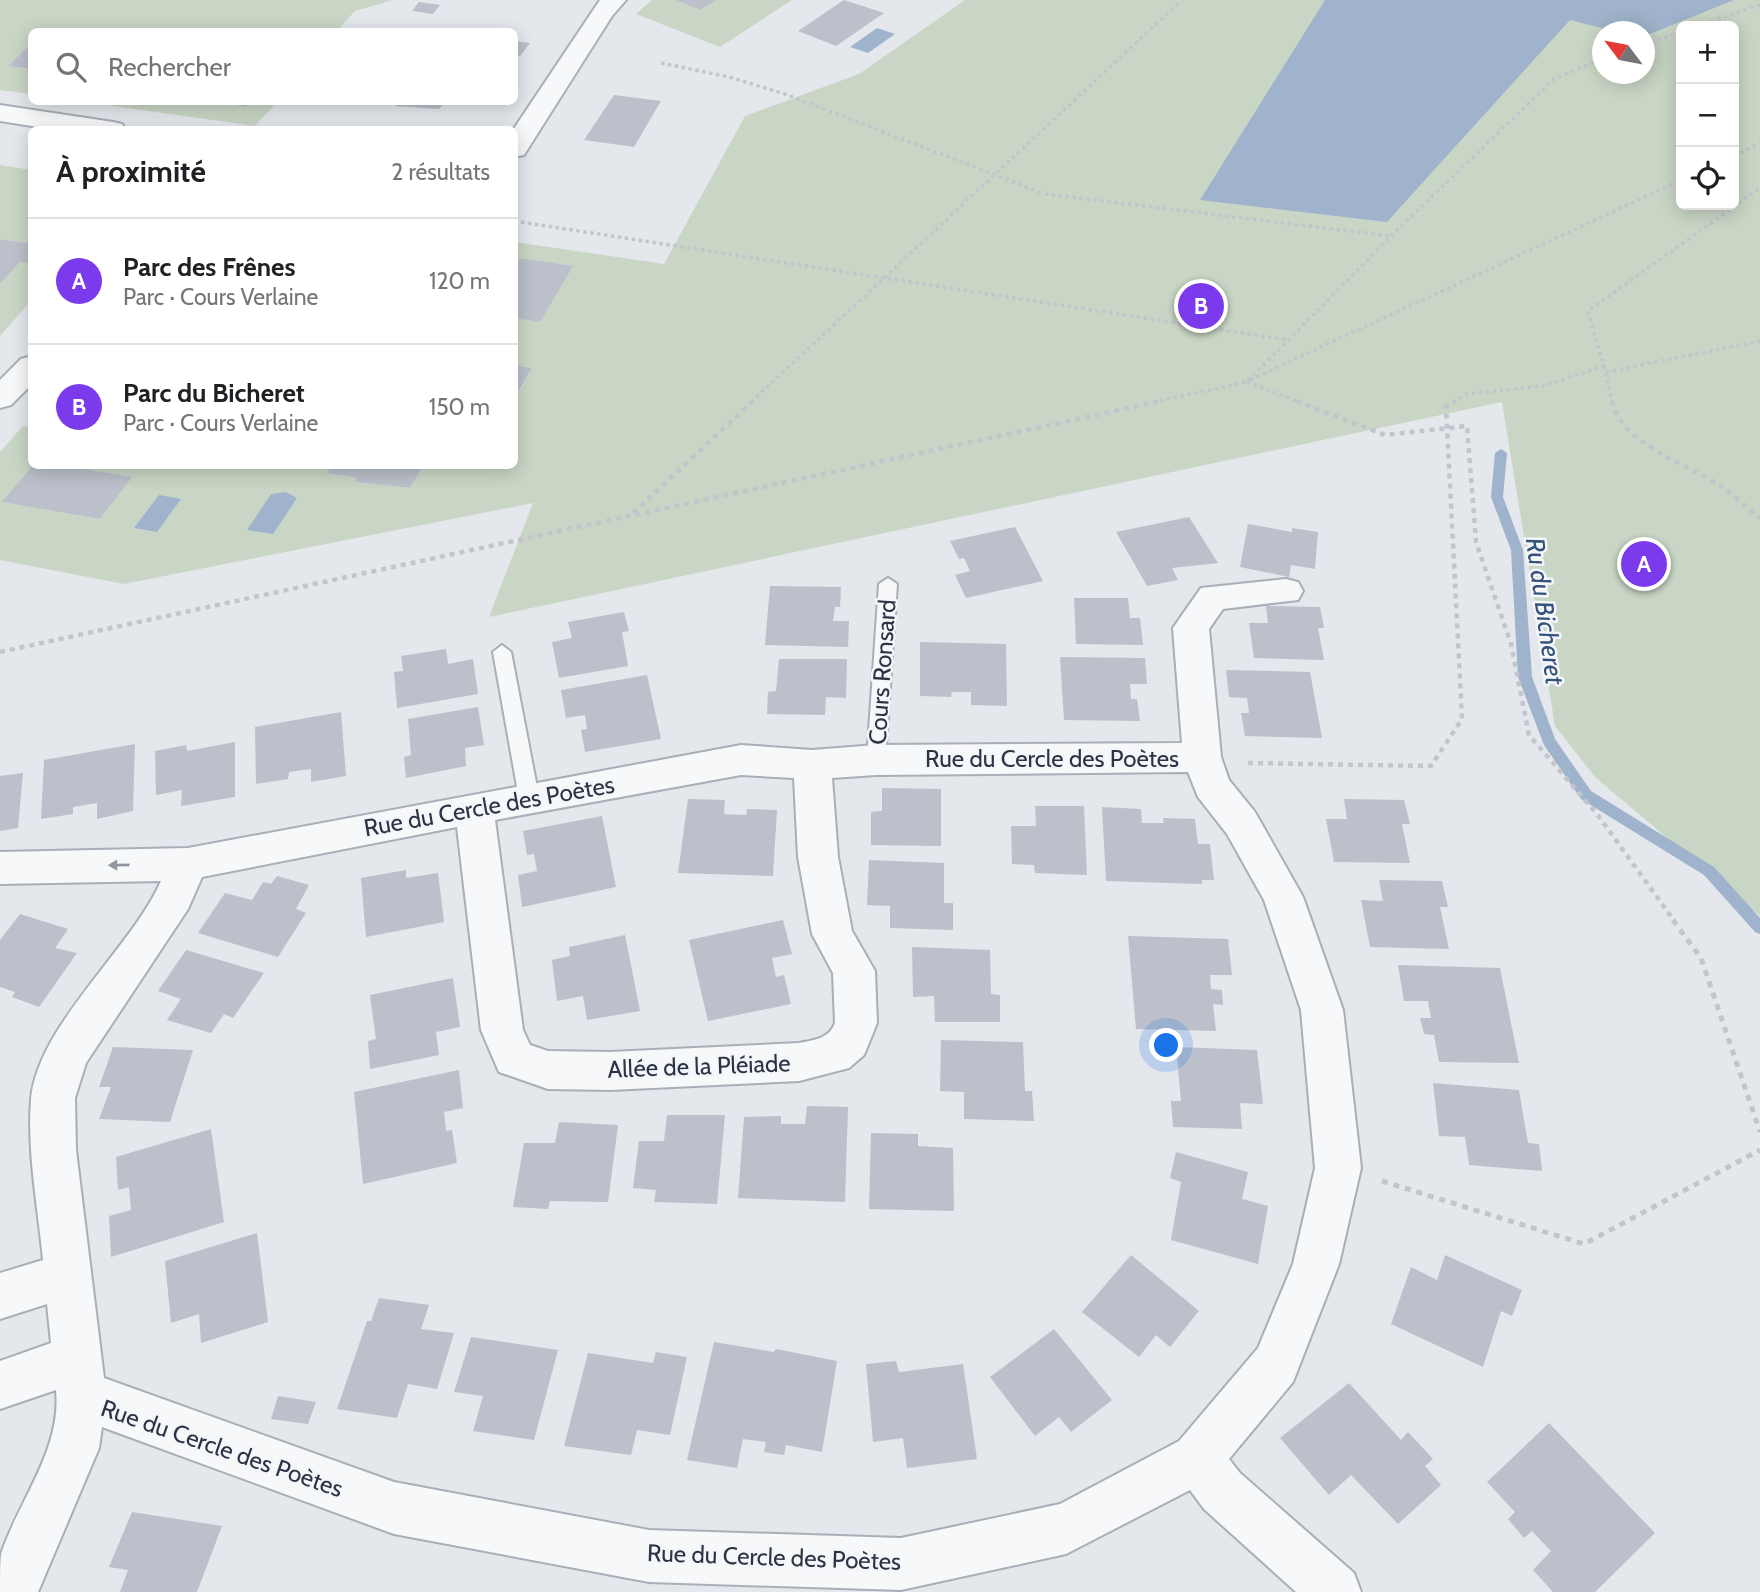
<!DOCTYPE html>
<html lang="fr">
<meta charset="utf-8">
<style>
body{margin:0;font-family:Cabin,sans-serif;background:#f2f2f2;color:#202124}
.controls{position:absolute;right:21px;top:21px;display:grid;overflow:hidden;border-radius:10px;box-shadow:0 4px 18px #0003}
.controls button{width:63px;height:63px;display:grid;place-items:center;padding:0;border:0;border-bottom:2px solid #e0e0e0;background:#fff;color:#202124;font:35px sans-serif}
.compass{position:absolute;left:1592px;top:21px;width:63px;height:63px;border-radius:50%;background:#fff;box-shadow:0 4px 18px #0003;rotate:302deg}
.you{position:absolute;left:1167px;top:1046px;width:24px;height:24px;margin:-18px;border:5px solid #fff;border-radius:50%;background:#1a73e8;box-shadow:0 0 0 10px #1a73e833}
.badge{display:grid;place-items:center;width:46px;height:46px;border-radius:50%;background:#7c3aed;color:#fff;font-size:23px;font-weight:700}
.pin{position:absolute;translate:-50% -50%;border:4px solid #fff;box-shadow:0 2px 7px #0006}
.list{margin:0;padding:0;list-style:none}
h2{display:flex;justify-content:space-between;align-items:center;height:91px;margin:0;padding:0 28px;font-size:30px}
h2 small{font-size:23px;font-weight:400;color:#757577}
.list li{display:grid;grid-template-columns:46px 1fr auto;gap:21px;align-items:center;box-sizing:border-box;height:126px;padding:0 28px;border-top:2px solid #e0e0e0}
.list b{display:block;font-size:26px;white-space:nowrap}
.list p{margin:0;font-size:23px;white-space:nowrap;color:#757577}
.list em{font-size:23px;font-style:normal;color:#757577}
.icon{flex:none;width:38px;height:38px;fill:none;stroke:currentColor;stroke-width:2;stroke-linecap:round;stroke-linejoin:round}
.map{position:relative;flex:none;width:1760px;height:1592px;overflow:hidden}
.search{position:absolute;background:#fff;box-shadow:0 4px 18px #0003;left:28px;top:28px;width:490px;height:77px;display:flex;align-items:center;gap:18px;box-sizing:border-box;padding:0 24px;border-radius:10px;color:#757577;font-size:26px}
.panel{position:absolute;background:#fff;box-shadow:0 4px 18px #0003;left:28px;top:126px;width:490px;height:343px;border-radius:10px}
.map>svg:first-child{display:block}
.green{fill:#c9d6c5;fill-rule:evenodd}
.water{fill:#9fb4cc}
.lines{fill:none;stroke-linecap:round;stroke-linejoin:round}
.stream{fill:#9fb4cc;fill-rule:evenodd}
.building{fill:#bbc0ca}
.lane-casing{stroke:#a9aeb7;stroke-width:4}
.street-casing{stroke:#a9aeb7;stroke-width:4}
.path-far2{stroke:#c2c5cb;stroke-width:3.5;stroke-dasharray:3.5 3.5;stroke-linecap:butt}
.path-far1{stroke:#c2c5cb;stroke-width:4.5;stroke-dasharray:5 5;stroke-linecap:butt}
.path{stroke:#c2c5cb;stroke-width:5;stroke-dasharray:6 6;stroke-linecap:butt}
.lane{fill:#f7f8fa;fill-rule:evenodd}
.street{fill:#f7f8fa;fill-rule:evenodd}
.oneway{fill:#9196a0}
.labels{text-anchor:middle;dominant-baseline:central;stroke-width:5;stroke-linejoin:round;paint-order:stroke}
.street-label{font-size:24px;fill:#2b3445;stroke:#f4f6f9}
.water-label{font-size:26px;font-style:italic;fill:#34527a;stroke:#f4f6f9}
</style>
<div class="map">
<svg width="1760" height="1592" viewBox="0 0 1760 1592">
<rect width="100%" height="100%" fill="#e4e7ec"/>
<!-- green -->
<path class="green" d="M0 0H393L355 11 337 31 32 32 31 45 8 66 31 69V94L0 90Z
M652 0H677L700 10 716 0H792L720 47 636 14Z
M965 0H1760V916L1596 778 1555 726 1502 402 489 617 533 503 124 584 0 560V452L23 426 31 427 32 466 3 502 100 519 131 477 67 466H332L328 473 357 478 355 482 410 488 423 466H514L515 399 532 368 515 365V318L540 322 548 263 520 258 515 267V242L664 264 745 116 859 74ZM1681 26H1734V205H1681ZM1602 32H1644V74H1602ZM271 494 297 498 248 530V529Z
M85 102H207L245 107 250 102H277L255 126Z
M0 165 31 170V244L0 239Z
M20 262 31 264V301L0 336V283Z"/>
<!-- water -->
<path class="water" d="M1325 0H1734L1645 36 1644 32 1614 31 1570 20 1387 222 1200 200Z
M877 28 895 34 868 53 850 47Z
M286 492 297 498 273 534 247 530 271 494Z
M159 495 181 499 157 532 134 528Z"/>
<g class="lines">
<!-- stream -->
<path class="stream" d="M1501 449 1507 453 1503 497 1523 550 1532 677 1555 739 1591 791 1714 867 1760 918V934L1755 932 1704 875 1581 799 1544 745 1518 677 1511 550 1491 497 1495 453Z"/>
</g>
<!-- building -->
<path class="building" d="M676 0H716L700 10Z
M844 0 884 13 836 46 798 31Z
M419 2 440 5 433 14 412 11Z
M514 41 530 43 520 56 514 55Z
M32 43V69L8 66Z
M614 95 661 101 634 147 584 140Z
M218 102H250L245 107Z
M399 102H445L439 109 395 106Z
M0 239 32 244V264L20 262 0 284Z
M520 258 573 266 540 322 514 318V267Z
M514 365 532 368 514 399Z
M32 466H67L132 477 100 519 2 502Z
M332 466H423L410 488 355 482 357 478 327 473Z
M1189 517 1218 563 1172 568 1178 580 1147 586 1116 532Z
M1248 524 1292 532V528L1318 532 1315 569 1291 565 1289 577 1240 567Z
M1015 527 1043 581 966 598 955 575 970 571 964 558 959 559 950 541Z
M770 586 841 587 840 607H835L833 621H849L848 647 765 645Z
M1074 598H1128L1130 618H1140L1143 645 1076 644Z
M1266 606 1320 607 1324 628H1318L1324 660 1254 658 1249 623H1268Z
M624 612 629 631 622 632 628 666 559 678 552 642 572 638 568 622Z
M920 642 1006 644 1007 706 971 705V692H952L951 697 920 696Z
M446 649 448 664 473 659 478 694 397 708 394 672 403 671 401 656Z
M1060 657 1145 658 1147 684H1130L1131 699H1137L1140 721 1064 720Z
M779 659H847L846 698 826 697 825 715 767 714 768 692 776 691Z
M1226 670 1310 672 1322 738 1245 736 1241 713H1249L1247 698 1229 697Z
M647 675 661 739 585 752 581 730 587 729 585 715 566 718 561 690Z
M478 707 484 745 465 748 466 766 406 778 404 757 411 755 408 719Z
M341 712 346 776 311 782V769L289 772 288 779 256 784 255 727Z
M235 742V797L181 806 182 790 156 795 155 751 186 745 187 751Z
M135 744 133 811 97 819V803L73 807V814L41 819 44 760Z
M23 773 18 828 0 831V776Z
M882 788 941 789V846L871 845V812L882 811Z
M688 799 725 800 724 814 746 815 747 809 777 810 773 876 678 873Z
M1344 799 1404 800 1410 824H1402L1410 863 1334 862 1326 819H1347Z
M1035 806H1084L1087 875 1035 873 1034 865 1012 864 1011 826H1036Z
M1102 807 1141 809 1142 823H1164L1163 818 1195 819 1198 844H1210L1214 880H1202V884L1106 881Z
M602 816 616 887 522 907 518 875 537 871 534 854 527 855 523 831Z
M869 860 944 863V903H953V930L890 928V906L867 905Z
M406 870V878L438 873 444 922 366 937 361 878Z
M277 876 309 885 296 909 306 913 278 957 198 933 225 893 252 900 263 882 271 884Z
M1379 880 1442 881 1448 907H1440L1449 949 1370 947 1361 900 1383 901Z
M20 914 68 929 55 948 77 953 39 1007 12 997 15 992 0 987V940Z
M783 920 792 954 772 958 776 977 784 975 791 1004 708 1021 689 940Z
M625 935 640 1011 587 1020 583 996 557 1001 552 960 570 956 569 947Z
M1128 936 1228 939 1232 975H1210L1211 989 1222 990 1223 1005 1213 1004 1216 1031 1136 1029Z
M912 947 990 950 991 994 1000 995V1022H935L934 996 913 997Z
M186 950 264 973 233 1018 224 1014 211 1033 167 1020 181 999 158 991Z
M1398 965 1500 968 1519 1063 1439 1062 1434 1035 1424 1034 1420 1018H1431L1428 1001H1404Z
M453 978 460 1027 436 1032 439 1055 370 1069 368 1041 376 1039 370 995Z
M941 1040 1023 1042 1025 1091H1032L1034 1121 964 1119V1092L940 1091Z
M113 1047 193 1050 170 1122 99 1119 111 1087H99Z
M1176 1047 1257 1050 1263 1104 1240 1103 1242 1129 1173 1127 1171 1101H1181Z
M459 1070 463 1108 444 1112 446 1131 452 1130 457 1163 363 1184 354 1092Z
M1433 1083 1519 1090 1528 1143 1539 1144 1542 1171 1469 1165 1465 1137 1439 1136Z
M807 1106 848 1107 845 1202 738 1198 744 1117 781 1116V1124H805Z
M667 1115H725L717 1204 654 1202 656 1190 633 1188 639 1141H664Z
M559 1122 618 1125 608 1202 550 1201 548 1209 513 1207 524 1143H555Z
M211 1129 224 1222 111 1257 109 1216 131 1210 129 1187 118 1190 116 1157Z
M871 1133 918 1134V1146L953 1148 954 1211 869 1209Z
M1176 1152 1248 1172 1242 1199 1268 1206 1258 1264 1171 1240 1181 1182 1170 1178Z
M257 1233 268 1322 201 1343 199 1314 171 1323 165 1261Z
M1131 1255 1199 1311 1170 1347 1156 1335 1139 1357 1082 1312Z
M1445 1255 1522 1290 1512 1316 1501 1311 1483 1367 1391 1324 1411 1267 1437 1280Z
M379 1298 429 1305 421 1329 454 1333 437 1389 408 1384 397 1418 337 1409 367 1321H371Z
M1054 1329 1112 1400 1071 1432 1059 1417 1035 1436 990 1377Z
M471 1337 558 1350 534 1440 473 1431 483 1396 454 1392Z
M714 1342 774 1352 776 1349 837 1361 822 1452 786 1445 784 1455 764 1452 766 1442 743 1439 737 1468 687 1460Z
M656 1352 687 1357 670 1435 637 1430 631 1455 564 1446 588 1353 653 1363Z
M896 1361 899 1372 963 1364 977 1459 907 1468 903 1438 873 1442 866 1364Z
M1349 1383 1401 1440 1408 1432 1433 1459 1425 1466 1441 1485 1398 1524 1351 1475 1329 1495 1280 1438Z
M278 1396 316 1402 308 1424 271 1419Z
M1549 1423 1655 1533 1595 1592H1553L1533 1570 1551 1551 1532 1531 1524 1538 1508 1519 1515 1512 1487 1482Z
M132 1512 222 1526 197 1592H120L128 1570 109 1567Z"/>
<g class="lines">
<!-- lane casing -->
<g class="lane-casing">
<path id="lane" d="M888 578 897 584 885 760 876 767 867 760 879 584Z
M502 645 511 652 539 798 536 803H522L519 798 493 652Z"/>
</g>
<!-- street casing -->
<g class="street-casing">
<path id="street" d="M600 0H626L612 16 524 155 514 157 513 130Z
M0 105 113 122 122 124 126 130H57L0 121Z
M32 356V384L11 405 0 408V380L21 359Z
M1286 579 1298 582 1303 591 1298 600 1223 609 1209 629 1221 757 1229 780 1255 812 1303 897 1343 1010 1361 1168 1339 1264 1293 1382 1229 1459 1240 1473 1354 1573 1361 1592H1296L1204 1509 1190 1490 1066 1554 901 1590 649 1582 394 1534 102 1427 99 1448 38 1592H0C0 1580 0 1565 1 1554 19 1500 62 1449 56 1390L0 1409V1361L51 1343 47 1304 0 1319V1273L43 1260C38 1208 27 1153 31 1100 37 1026 132 948 161 881L0 884V852L188 848 741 745 812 750 876 745 1182 743 1173 628 1201 588ZM1188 772 1198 797 1227 834 1264 900 1301 1010 1315 1168 1293 1264 1258 1348 1179 1441 1060 1504 901 1538 649 1530 394 1482 104 1378 76 1150 75 1098 86 1063 188 909 202 877 457 827 481 1030 499 1072 548 1089 610 1090 799 1081 849 1068 864 1055 877 1023 875 971 852 931 838 857 832 778 876 775ZM741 775 794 778 798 857 812 934 833 973 835 1023C829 1039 814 1040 799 1043L610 1052 548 1051 530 1045 523 1030 495 820Z"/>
</g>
<!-- path-far2 -->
<path class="path-far2" d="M1697 26 1760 5
M1644 44 1681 32
M661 63 729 77 785 94 1045 194 1390 236
M1734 156 1760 143
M514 221 1287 340
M1604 366 1612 402
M1606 372 1760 341
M1250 380 1681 180
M1247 382 1300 402
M751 402 1182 0
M1153 402 1247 382 1391 236 1554 79 1602 59
M1453 402 1467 394 1543 386 1604 366 1588 311 1760 188"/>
<!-- path-far1 -->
<path class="path-far1" d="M1296 401 1385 435 1467 426 1476 542 1511 644 1529 735 1597 814 1675 922
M1612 401C1621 445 1689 464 1722 487 1735 496 1747 508 1760 518
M633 513 753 401
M0 652 1161 401
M1248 763 1431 766 1462 719 1446 407 1456 401"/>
<!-- path -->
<path class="path" d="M1673 920 1701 958 1760 1132
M1382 1181 1584 1244 1760 1150"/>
<!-- lane -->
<use href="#lane" class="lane"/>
<!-- street -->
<use href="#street" class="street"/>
</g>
<!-- one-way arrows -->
<defs><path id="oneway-solid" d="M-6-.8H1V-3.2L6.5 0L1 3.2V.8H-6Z" transform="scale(1.75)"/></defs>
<use class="oneway" href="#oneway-solid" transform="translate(119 865) rotate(179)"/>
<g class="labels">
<!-- street labels -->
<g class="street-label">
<text transform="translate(882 672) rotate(-86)">Cours Ronsard</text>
<text x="1052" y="758">Rue du Cercle des Poètes</text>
<text transform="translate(489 806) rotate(-10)">Rue du Cercle des Poètes</text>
<text transform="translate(699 1066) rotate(-2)">Allée de la Pléiade</text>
<text transform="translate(222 1448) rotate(19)">Rue du Cercle des Poètes</text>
<text transform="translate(774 1557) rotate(2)">Rue du Cercle des Poètes</text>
</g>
<!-- water labels -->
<g class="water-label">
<text transform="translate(1545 611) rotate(82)">Ru du Bicheret</text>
</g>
</g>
</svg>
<div class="controls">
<button>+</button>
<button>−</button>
<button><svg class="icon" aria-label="locate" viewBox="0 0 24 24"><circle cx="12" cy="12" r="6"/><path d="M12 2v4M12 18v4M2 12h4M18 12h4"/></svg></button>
</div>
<svg class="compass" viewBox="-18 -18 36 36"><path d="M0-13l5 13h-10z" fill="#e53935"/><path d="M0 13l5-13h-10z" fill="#757577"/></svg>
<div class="you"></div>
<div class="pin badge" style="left:1644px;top:564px">A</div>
<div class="pin badge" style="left:1201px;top:306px">B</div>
<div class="search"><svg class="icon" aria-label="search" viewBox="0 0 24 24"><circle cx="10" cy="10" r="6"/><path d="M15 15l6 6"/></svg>Rechercher</div>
<section class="panel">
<h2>À proximité<small>2 résultats</small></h2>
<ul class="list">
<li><span class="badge">A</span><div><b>Parc des Frênes</b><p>Parc · Cours Verlaine</p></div><em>120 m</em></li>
<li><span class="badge">B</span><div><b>Parc du Bicheret</b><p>Parc · Cours Verlaine</p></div><em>150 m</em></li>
</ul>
</section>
</div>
